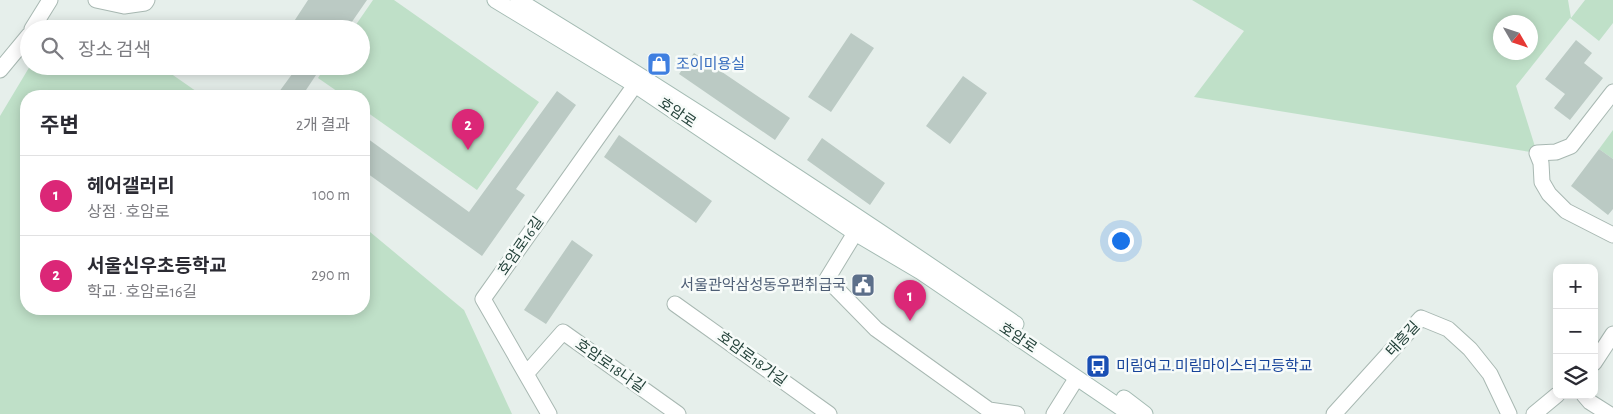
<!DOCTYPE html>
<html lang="ko">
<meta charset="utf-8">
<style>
body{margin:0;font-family:"Alegreya Sans","Noto Sans KR",sans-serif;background:#f7f7f7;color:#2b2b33}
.controls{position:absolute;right:15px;bottom:15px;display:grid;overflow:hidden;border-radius:10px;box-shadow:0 2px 12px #0003}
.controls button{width:45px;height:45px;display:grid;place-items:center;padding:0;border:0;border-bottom:1px solid #e1e1e2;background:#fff;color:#2b2b33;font:25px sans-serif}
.compass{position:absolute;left:1493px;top:15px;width:45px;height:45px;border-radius:50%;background:#fff;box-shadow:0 2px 12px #0003;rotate:129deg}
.you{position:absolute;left:1120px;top:240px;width:18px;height:18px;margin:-12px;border:4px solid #fff;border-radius:50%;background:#1a73e8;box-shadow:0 0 0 8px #1a73e833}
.badge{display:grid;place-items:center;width:32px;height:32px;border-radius:50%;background:#db2777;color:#fff;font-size:16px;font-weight:700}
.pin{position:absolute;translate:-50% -41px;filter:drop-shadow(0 1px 2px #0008)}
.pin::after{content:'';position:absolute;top:26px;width:18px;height:15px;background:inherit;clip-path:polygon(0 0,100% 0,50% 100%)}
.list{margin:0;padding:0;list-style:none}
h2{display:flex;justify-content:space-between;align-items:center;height:65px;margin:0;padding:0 20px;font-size:21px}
h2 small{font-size:16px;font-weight:400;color:#7c7c81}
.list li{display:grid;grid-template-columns:32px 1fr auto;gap:15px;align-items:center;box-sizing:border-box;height:80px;padding:0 20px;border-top:1px solid #e1e1e2}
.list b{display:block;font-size:19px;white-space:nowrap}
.list p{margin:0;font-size:16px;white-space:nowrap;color:#7c7c81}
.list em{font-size:16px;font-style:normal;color:#7c7c81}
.icon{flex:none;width:28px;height:28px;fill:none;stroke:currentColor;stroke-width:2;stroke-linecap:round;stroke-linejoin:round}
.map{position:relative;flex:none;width:1613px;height:414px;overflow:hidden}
.search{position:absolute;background:#fff;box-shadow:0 2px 12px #0003;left:20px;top:20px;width:350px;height:55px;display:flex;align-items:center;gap:12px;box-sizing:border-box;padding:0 18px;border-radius:28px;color:#7c7c81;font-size:19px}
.panel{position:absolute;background:#fff;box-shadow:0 2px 12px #0003;left:20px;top:90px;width:350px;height:225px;border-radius:20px}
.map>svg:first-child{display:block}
.green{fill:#bfe0c8;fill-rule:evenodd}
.building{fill:#bbcac4}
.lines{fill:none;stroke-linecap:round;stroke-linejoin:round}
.minor-casing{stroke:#a8b8b2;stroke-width:17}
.secondary-casing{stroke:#a4bbb3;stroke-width:17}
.minor{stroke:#fff;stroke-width:15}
.secondary{stroke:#fff;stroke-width:15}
.labels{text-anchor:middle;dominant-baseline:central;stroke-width:5;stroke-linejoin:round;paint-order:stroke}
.shop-label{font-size:15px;fill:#366cbe;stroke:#f7fbf9;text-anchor:start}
.street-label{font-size:15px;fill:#24423a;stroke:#f7fbf9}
.service-label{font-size:15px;fill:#4e5e75;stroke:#f7fbf9;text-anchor:end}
.transit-label{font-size:15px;fill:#164399;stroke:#f7fbf9;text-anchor:start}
</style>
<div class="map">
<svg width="1613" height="414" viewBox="0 0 1613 414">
<rect width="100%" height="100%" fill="#e6efeb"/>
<!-- green -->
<path class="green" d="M373 0H394L539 102 477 190 364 110V96H344L318 78 326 66H361V29H353Z
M1192 0H1568L1571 18 1585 0H1613V23L1599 41 1570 18 1516 86 1537 153 1194 97 1244 31ZM1500 22H1530V52H1500Z
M30 66H160L203 96H26V309H364V227L464 310 512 414H0V116Z
M1613 130V159L1599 149Z"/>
<!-- building -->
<path class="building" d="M308 0H367L347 29H289Z
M851 33 874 48 831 112 808 97Z
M1576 40 1592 53 1584 63 1603 78 1570 120 1554 108 1565 94 1545 79Z
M694 53 790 118 775 140 679 74Z
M298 66H322L302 96H276Z
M963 76 987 93 950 144 926 126Z
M557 91 576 105 516 189 525 195 482 256 364 171V136L469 212Z
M619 135 712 201 696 223 604 157Z
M822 138 885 183 870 205 807 160Z
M1599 149 1613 159V209L1608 215 1571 186Z
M572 240 593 255 546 324 524 310Z"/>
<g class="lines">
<!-- minor casing -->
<g class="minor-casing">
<path id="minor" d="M96 0 124 6 145 3 147 0
M32 29 50 0
M0 70 29 35
M1613 92 1571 146 1556 152 1537 153 1541 163 1542 182 1549 194 1566 211 1613 235
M855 233 827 279 876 329 989 410 1017 414
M675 304 829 414
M1594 363 1613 334
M526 374 563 332 678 414
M1584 395 1590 402 1609 414
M549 414 483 299 635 85
M1054 414 1076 379
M1334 414 1421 318 1448 329 1470 349 1490 374 1509 414
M1534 414 1557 395"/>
</g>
<!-- secondary casing -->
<g class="secondary-casing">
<path id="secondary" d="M495 0 635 85 855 233 921 272 1130 414
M518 0C687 103 853 212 1016 324
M1124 398 1145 414"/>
</g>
<!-- minor -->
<use href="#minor" class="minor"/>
<!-- secondary -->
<use href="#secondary" class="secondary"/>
</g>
<!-- icons -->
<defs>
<g id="shop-square" transform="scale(1.25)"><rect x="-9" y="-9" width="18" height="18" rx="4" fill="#3f7fe0" stroke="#f7fbf9"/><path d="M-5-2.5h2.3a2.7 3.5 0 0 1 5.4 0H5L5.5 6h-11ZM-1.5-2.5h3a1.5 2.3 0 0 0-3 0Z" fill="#fff"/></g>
<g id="civic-square" transform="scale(1.25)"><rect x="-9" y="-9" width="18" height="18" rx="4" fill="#5c6f8a" stroke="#f7fbf9"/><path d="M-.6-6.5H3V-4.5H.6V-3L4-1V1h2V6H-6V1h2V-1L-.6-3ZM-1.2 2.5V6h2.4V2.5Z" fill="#fff"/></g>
<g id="bus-square" transform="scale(1.25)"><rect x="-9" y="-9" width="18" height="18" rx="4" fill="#1a4fb4" stroke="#f7fbf9"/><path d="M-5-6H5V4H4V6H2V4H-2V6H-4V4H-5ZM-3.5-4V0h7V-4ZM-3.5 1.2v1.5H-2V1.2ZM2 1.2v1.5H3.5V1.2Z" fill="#fff"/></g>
</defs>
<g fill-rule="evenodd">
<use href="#shop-square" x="659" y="64"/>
<use href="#civic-square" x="863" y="285"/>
<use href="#bus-square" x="1098" y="366"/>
</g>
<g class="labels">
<!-- shop labels -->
<g class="shop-label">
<text x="676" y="64">조이미용실</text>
</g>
<!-- street labels -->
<g class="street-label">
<text transform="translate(677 113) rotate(34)">호암로</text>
<text transform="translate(521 246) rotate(-55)">호암로16길</text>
<text transform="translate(1018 338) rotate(34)">호암로</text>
<text transform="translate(1403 339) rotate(-47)">태흥길</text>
<text transform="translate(752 359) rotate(36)">호암로18가길</text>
<text transform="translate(610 366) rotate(35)">호암로18나길</text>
</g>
<!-- service labels -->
<g class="service-label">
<text x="846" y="285">서울관악삼성동우편취급국</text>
</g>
<!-- transit labels -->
<g class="transit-label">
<text x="1116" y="366">미림여고.미림마이스터고등학교</text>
</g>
</g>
</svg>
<div class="controls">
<button>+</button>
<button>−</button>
<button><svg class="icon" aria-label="layers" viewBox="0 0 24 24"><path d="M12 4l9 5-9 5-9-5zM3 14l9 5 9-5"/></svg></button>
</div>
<svg class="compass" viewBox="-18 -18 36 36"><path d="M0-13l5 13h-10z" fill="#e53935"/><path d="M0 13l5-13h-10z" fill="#7c7c81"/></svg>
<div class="you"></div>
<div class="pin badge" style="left:910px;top:321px">1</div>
<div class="pin badge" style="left:468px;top:150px">2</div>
<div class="search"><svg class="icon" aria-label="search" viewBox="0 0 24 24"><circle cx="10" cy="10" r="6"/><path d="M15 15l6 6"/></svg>장소 검색</div>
<section class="panel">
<h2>주변<small>2개 결과</small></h2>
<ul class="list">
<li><span class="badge">1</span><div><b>헤어갤러리</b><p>상점 · 호암로</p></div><em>100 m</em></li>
<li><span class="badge">2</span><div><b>서울신우초등학교</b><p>학교 · 호암로16길</p></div><em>290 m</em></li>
</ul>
</section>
</div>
